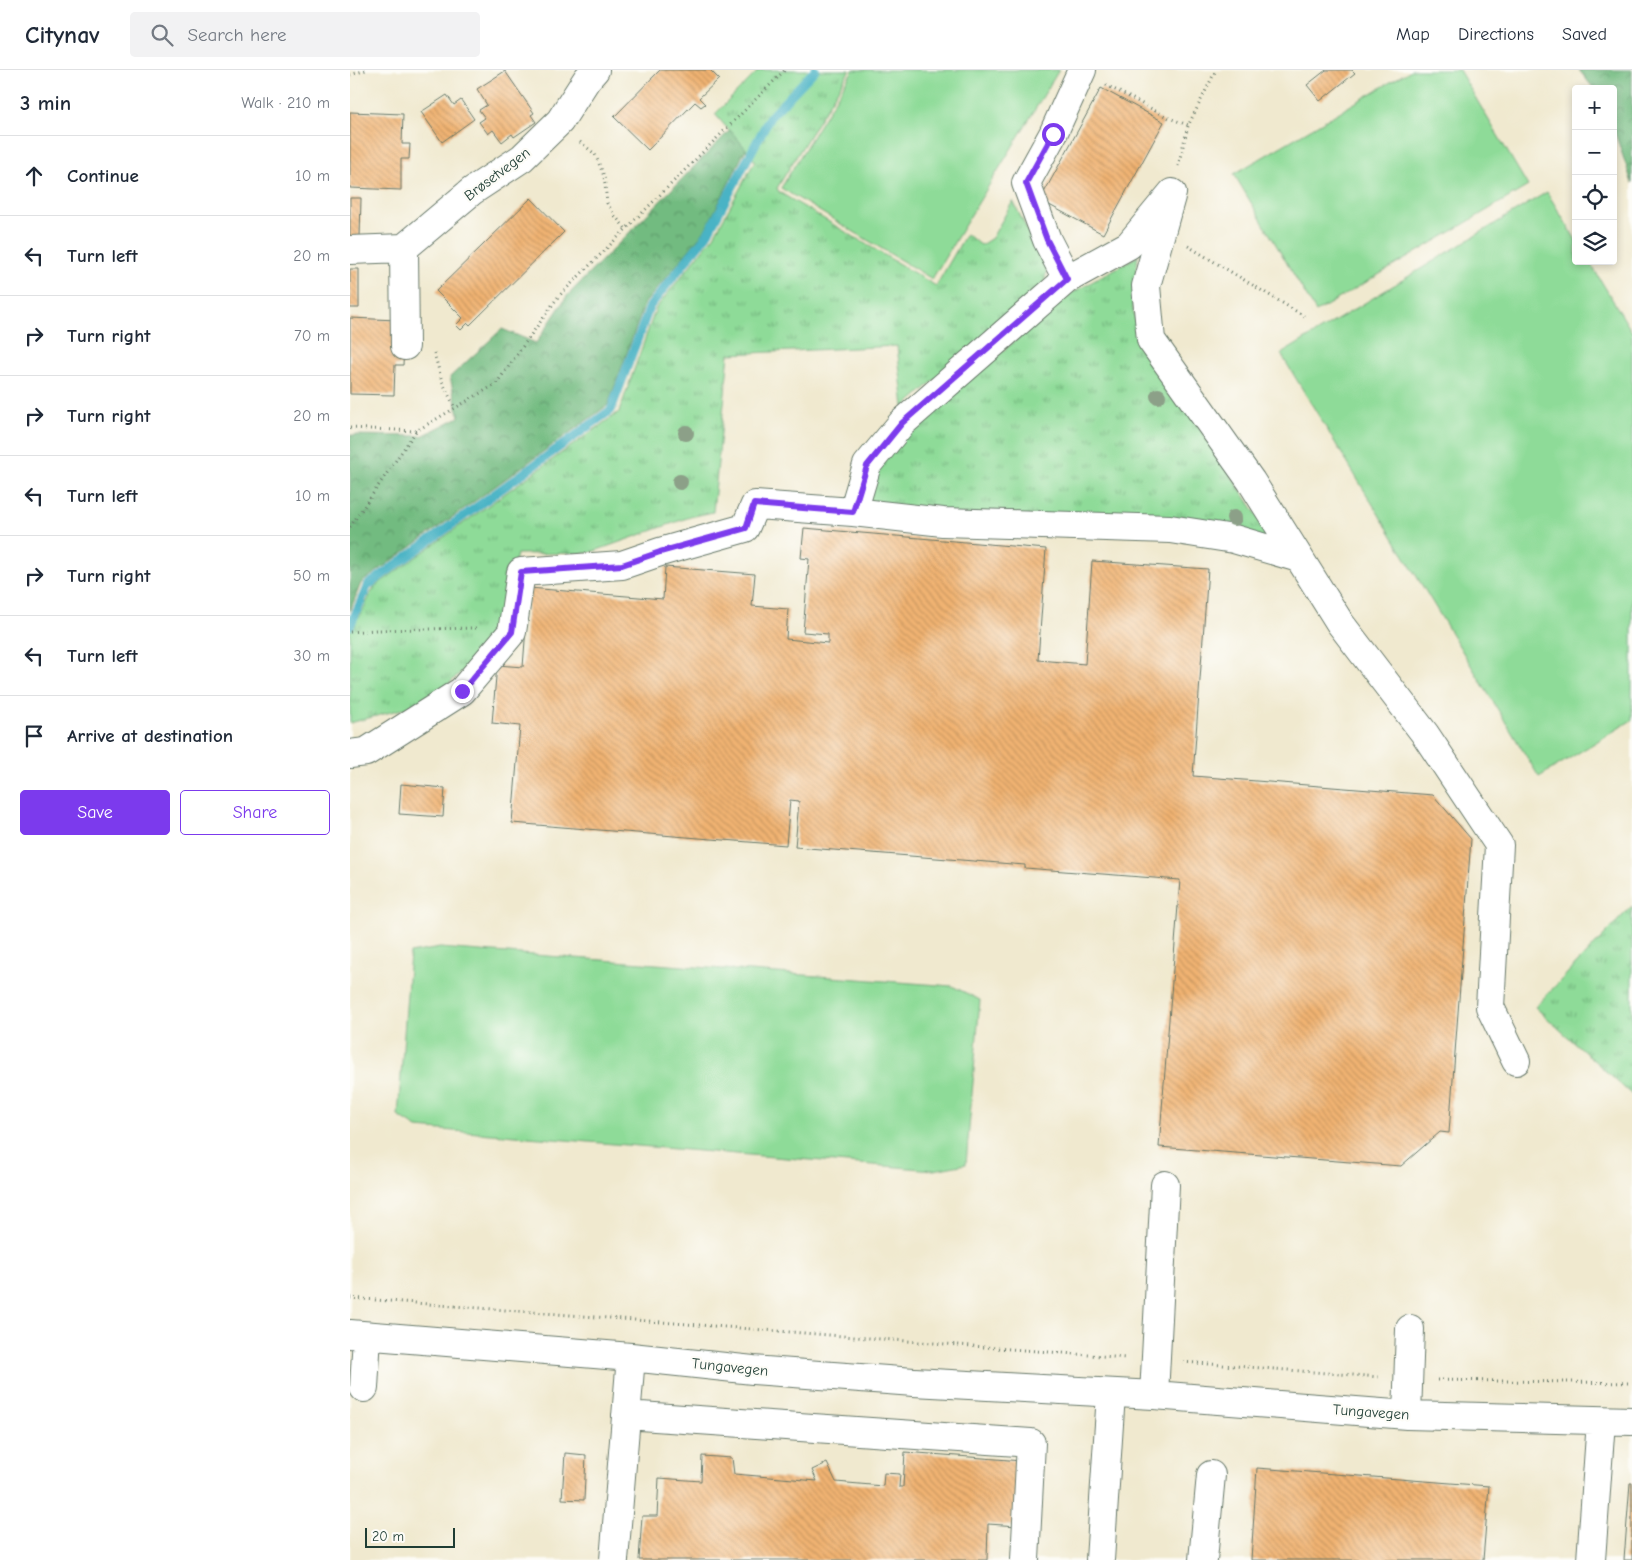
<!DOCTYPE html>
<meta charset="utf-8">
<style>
body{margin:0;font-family:"Comic Neue",sans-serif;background:#f2f2f3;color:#1f2937}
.controls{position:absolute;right:15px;top:15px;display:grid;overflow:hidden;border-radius:5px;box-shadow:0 2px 8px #0003}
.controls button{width:45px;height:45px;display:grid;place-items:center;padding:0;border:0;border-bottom:1px solid #e0e1e3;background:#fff;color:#1f2937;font:25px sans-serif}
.scale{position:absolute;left:15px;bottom:12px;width:90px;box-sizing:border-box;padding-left:5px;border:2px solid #1f3d34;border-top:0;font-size:14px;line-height:18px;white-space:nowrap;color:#1f3d34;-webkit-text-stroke:4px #fdfcf7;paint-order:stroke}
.stop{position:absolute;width:15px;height:15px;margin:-11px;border:4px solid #7c3aed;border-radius:50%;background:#fff}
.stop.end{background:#7c3aed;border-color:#fff;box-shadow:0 1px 5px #0008}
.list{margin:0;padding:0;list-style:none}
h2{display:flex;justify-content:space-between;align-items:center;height:65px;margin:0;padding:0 20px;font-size:21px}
h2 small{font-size:16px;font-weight:400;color:#747a83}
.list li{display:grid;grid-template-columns:32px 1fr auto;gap:15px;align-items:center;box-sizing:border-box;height:80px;padding:0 20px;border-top:1px solid #e0e1e3}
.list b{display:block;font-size:19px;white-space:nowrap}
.list em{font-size:16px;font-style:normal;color:#747a83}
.actions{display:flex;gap:10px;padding:15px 20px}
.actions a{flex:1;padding:11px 0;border:1px solid #7c3aed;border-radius:5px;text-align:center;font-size:18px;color:#7c3aed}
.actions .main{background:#7c3aed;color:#fff}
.icon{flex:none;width:28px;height:28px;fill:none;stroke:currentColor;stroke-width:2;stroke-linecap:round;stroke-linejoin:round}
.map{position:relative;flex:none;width:1282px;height:1490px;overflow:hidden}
header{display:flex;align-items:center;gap:30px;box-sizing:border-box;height:70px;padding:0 25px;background:#fff;border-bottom:1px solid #e0e1e3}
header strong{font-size:24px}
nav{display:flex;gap:28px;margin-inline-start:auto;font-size:18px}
.search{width:350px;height:45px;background:#f2f2f3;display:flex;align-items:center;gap:12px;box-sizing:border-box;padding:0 18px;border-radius:5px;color:#747a83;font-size:19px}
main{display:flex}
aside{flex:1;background:#fff}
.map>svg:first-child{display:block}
.grass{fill:url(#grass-tufts);stroke:#568c66}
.forest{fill:url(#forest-crowns);stroke:#487c5a}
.pitch{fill:#8edb98;stroke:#568c66}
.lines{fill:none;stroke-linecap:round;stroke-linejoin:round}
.stream{stroke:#48b3c5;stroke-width:9}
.building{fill:url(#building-back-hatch)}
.minor-casing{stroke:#68796a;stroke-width:30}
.path{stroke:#68796a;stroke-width:3;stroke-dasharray:1 4;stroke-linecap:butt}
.minor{stroke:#fff;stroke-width:28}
.tree{fill:#8ca088}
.route{stroke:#7c3aed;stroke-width:6}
.labels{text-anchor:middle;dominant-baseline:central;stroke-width:4.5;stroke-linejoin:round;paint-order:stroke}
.street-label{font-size:15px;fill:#1f3d34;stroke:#fdfcf7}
</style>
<header>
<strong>Citynav</strong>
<div class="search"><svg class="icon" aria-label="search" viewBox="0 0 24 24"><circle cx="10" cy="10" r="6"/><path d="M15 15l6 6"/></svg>Search here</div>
<nav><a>Map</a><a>Directions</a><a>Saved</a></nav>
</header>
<main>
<aside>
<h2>3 min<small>Walk · 210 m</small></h2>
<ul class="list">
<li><svg class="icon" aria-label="ahead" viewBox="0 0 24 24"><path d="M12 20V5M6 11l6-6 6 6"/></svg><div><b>Continue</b></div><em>10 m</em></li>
<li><svg class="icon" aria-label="left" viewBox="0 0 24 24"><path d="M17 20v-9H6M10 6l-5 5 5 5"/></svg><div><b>Turn left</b></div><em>20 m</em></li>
<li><svg class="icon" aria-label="right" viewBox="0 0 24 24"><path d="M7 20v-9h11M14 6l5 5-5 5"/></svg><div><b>Turn right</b></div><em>70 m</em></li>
<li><svg class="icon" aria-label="right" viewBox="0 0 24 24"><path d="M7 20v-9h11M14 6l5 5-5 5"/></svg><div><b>Turn right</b></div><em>20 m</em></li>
<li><svg class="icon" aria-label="left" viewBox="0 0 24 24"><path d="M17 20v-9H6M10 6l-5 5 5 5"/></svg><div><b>Turn left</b></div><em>10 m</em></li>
<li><svg class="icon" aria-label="right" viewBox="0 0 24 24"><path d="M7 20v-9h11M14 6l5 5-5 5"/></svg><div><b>Turn right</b></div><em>50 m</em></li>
<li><svg class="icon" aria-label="left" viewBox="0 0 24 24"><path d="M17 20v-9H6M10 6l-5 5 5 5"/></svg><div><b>Turn left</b></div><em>30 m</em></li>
<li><svg class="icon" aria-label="arrive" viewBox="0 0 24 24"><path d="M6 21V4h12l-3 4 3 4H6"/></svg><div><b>Arrive at destination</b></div></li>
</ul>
<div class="actions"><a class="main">Save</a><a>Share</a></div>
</aside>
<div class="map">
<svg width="1282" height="1490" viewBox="0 0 1282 1490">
<defs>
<pattern id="grass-tufts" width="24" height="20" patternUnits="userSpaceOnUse" patternTransform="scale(1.25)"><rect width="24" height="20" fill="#8edb98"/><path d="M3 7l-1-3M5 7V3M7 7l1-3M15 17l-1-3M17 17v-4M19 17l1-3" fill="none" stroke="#73b37d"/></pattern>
<pattern id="forest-crowns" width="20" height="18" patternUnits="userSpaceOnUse" patternTransform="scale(1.25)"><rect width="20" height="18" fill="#72bb80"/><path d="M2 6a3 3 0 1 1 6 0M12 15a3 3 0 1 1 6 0" fill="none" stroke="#5d996a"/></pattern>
<pattern id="building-back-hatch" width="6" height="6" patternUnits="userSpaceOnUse" patternTransform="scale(1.25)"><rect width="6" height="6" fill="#f1b372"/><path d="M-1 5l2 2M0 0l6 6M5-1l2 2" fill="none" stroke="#c3935e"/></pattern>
</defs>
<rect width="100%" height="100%" fill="#fdfcf7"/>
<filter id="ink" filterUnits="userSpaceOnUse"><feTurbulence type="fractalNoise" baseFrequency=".02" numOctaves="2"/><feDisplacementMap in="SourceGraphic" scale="10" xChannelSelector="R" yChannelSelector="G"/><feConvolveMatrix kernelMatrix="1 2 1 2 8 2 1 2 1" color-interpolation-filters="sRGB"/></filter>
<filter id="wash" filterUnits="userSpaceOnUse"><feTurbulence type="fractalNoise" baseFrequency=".0096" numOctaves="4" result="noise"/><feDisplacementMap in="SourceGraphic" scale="20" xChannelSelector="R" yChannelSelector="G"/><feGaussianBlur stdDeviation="1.12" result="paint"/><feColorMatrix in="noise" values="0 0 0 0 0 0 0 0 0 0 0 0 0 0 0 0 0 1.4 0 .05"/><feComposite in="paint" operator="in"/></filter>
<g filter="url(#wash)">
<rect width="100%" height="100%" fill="#f0e9cf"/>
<!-- grass -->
<path class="grass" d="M409 0H500L427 118 429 122 586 216 616 164 631 175 642 168 663 131 697 200 694 214 554 337 547 276 379 284 363 442 340 447 239 483 167 484 147 566 132 582 91 621 56 638 0 653V550L10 546 24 517 269 342 306 238 364 166 405 91 365 44Z
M788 186 782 234 790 275 843 348 923 469 581 445 505 433 517 395 722 223Z
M1282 836V1025L1185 937Z"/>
<!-- forest -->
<path class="forest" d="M1229 0H1282V113L1263 57V19H1244Z
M380 60 396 79 354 162 295 233 258 335 11 513 0 541V365L72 366 109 347 100 307 152 259 186 273 217 226Z"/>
<!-- pitch -->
<path class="pitch" d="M503 0H709L582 209 431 118Z
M1061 0H1109L1178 116 966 242 884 104Z
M1197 122 1226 170V191H1239L1282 262V650L1189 707 931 284Z
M90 878 602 916 630 930 616 1094 584 1100 67 1058 48 1046 60 883Z"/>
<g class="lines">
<!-- stream -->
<path class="stream" d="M0 556 18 515 261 340 300 236 357 165 420 47 465 0"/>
</g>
<g id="blocks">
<!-- building -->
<path class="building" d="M310 0H360L369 9 349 28 355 34 351 37 345 32 298 80 264 47Z
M976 0H1002L1005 3 970 31 957 15Z
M155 1 184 43 181 45 186 52 164 67 162 64 152 72 143 60 138 64 129 52 135 48 129 40 137 35 127 19Z
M751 18 814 52 753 164 690 130Z
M97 25 104 35 111 30 124 49 92 72 71 42Z
M0 42 53 44 52 74H60L59 89H51V120L0 118Z
M0 128H11L10 167H0Z
M181 128 214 162 120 255 118 253 111 260 106 255 113 248 86 221Z
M0 199H9V238H0Z
M0 248 47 250 54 279 53 295H45L44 325 0 324Z
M454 458 696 479 688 590 735 594 742 491 858 499 843 706 1083 725 1121 769 1099 1063 1090 1062 1051 1096 809 1077 830 810 675 798V795L445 777 449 731 440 730 436 775 162 753 170 656 142 653 147 595 173 597 179 518 313 529 315 497 405 504 402 536 438 539 436 569 478 573V564L453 562 459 489 451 488Z
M51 714 95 718 93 747 49 744Z
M555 1382 672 1391 668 1456 638 1454 637 1490H289L292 1446H307L309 1408 351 1411 352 1386 382 1388 384 1404 467 1411 462 1400 477 1393 486 1412 533 1416 534 1403 550 1404 549 1417H553Z
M215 1383 236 1385 234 1430 212 1429Z
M907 1398 1139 1416 1133 1490H901Z
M1280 1413H1282V1490H1274Z"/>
</g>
</g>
<g filter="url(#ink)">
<use href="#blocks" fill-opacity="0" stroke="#68796a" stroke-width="1"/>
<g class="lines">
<!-- minor casing -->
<g class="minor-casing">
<path id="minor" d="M54 178 55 276
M0 180 54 178 122 121 172 88 210 51 237 9 245 0
M717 209 697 170 676 113 703 64 732 0
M503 442 593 452 820 459 884 469 949 488
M0 684 16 682 112 621 162 562 171 502 272 495 310 482 395 458 405 435 503 442 517 395 552 353 717 209 779 175 822 123 796 216 801 270 901 411 990 553 1075 664 1149 775 1140 937 1166 991
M0 1264 281 1287 403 1300 564 1312 804 1325 1057 1345 1282 1351
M14 1318 17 1266
M804 1325 815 1115
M276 1345 681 1373 675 1490
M1057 1345 1060 1259
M264 1490 281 1287
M750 1490 761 1324
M853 1490 861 1405
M1241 1490 1251 1351"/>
</g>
<!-- path -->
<path class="path" d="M0 5 16 0
M756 15 819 48 838 55
M230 72 245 84 254 106 257 133 265 146 276 159
M828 96 838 56 866 0
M838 176 954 246
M84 283 92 311 105 338
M0 358 66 361
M0 457 66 361 146 314 208 227 435 0
M0 562 25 560 126 558
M0 1228 777 1288
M833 1292 1029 1307
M1087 1310 1282 1313"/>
<!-- minor -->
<use href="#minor" class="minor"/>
</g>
<!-- trees -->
<g class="tree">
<circle cx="808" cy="326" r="8"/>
<circle cx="336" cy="363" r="8"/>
<circle cx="330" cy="412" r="8"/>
<circle cx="884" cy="448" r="8"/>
</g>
</g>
<g class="lines" filter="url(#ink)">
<!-- route -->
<path class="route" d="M112 621 162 562 171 502 272 495 310 482 396 458 404 434 503 442 517 396 552 353 717 209 697 170 676 113 703 64"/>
</g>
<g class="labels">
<!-- street labels -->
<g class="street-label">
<text transform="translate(147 104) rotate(-37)">Brøsetvegen</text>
<text transform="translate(380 1297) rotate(6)">Tungavegen</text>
<text transform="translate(1021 1342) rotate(4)">Tungavegen</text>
</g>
</g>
</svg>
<div class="controls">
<button>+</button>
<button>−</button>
<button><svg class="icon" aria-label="locate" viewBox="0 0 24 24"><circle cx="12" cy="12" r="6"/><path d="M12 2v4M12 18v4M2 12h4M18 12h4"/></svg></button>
<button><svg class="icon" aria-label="layers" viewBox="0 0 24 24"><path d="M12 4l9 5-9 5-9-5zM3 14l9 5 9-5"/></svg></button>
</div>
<div class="scale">20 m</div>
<div class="stop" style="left:703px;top:64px"></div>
<div class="stop end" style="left:112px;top:621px"></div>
</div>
</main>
